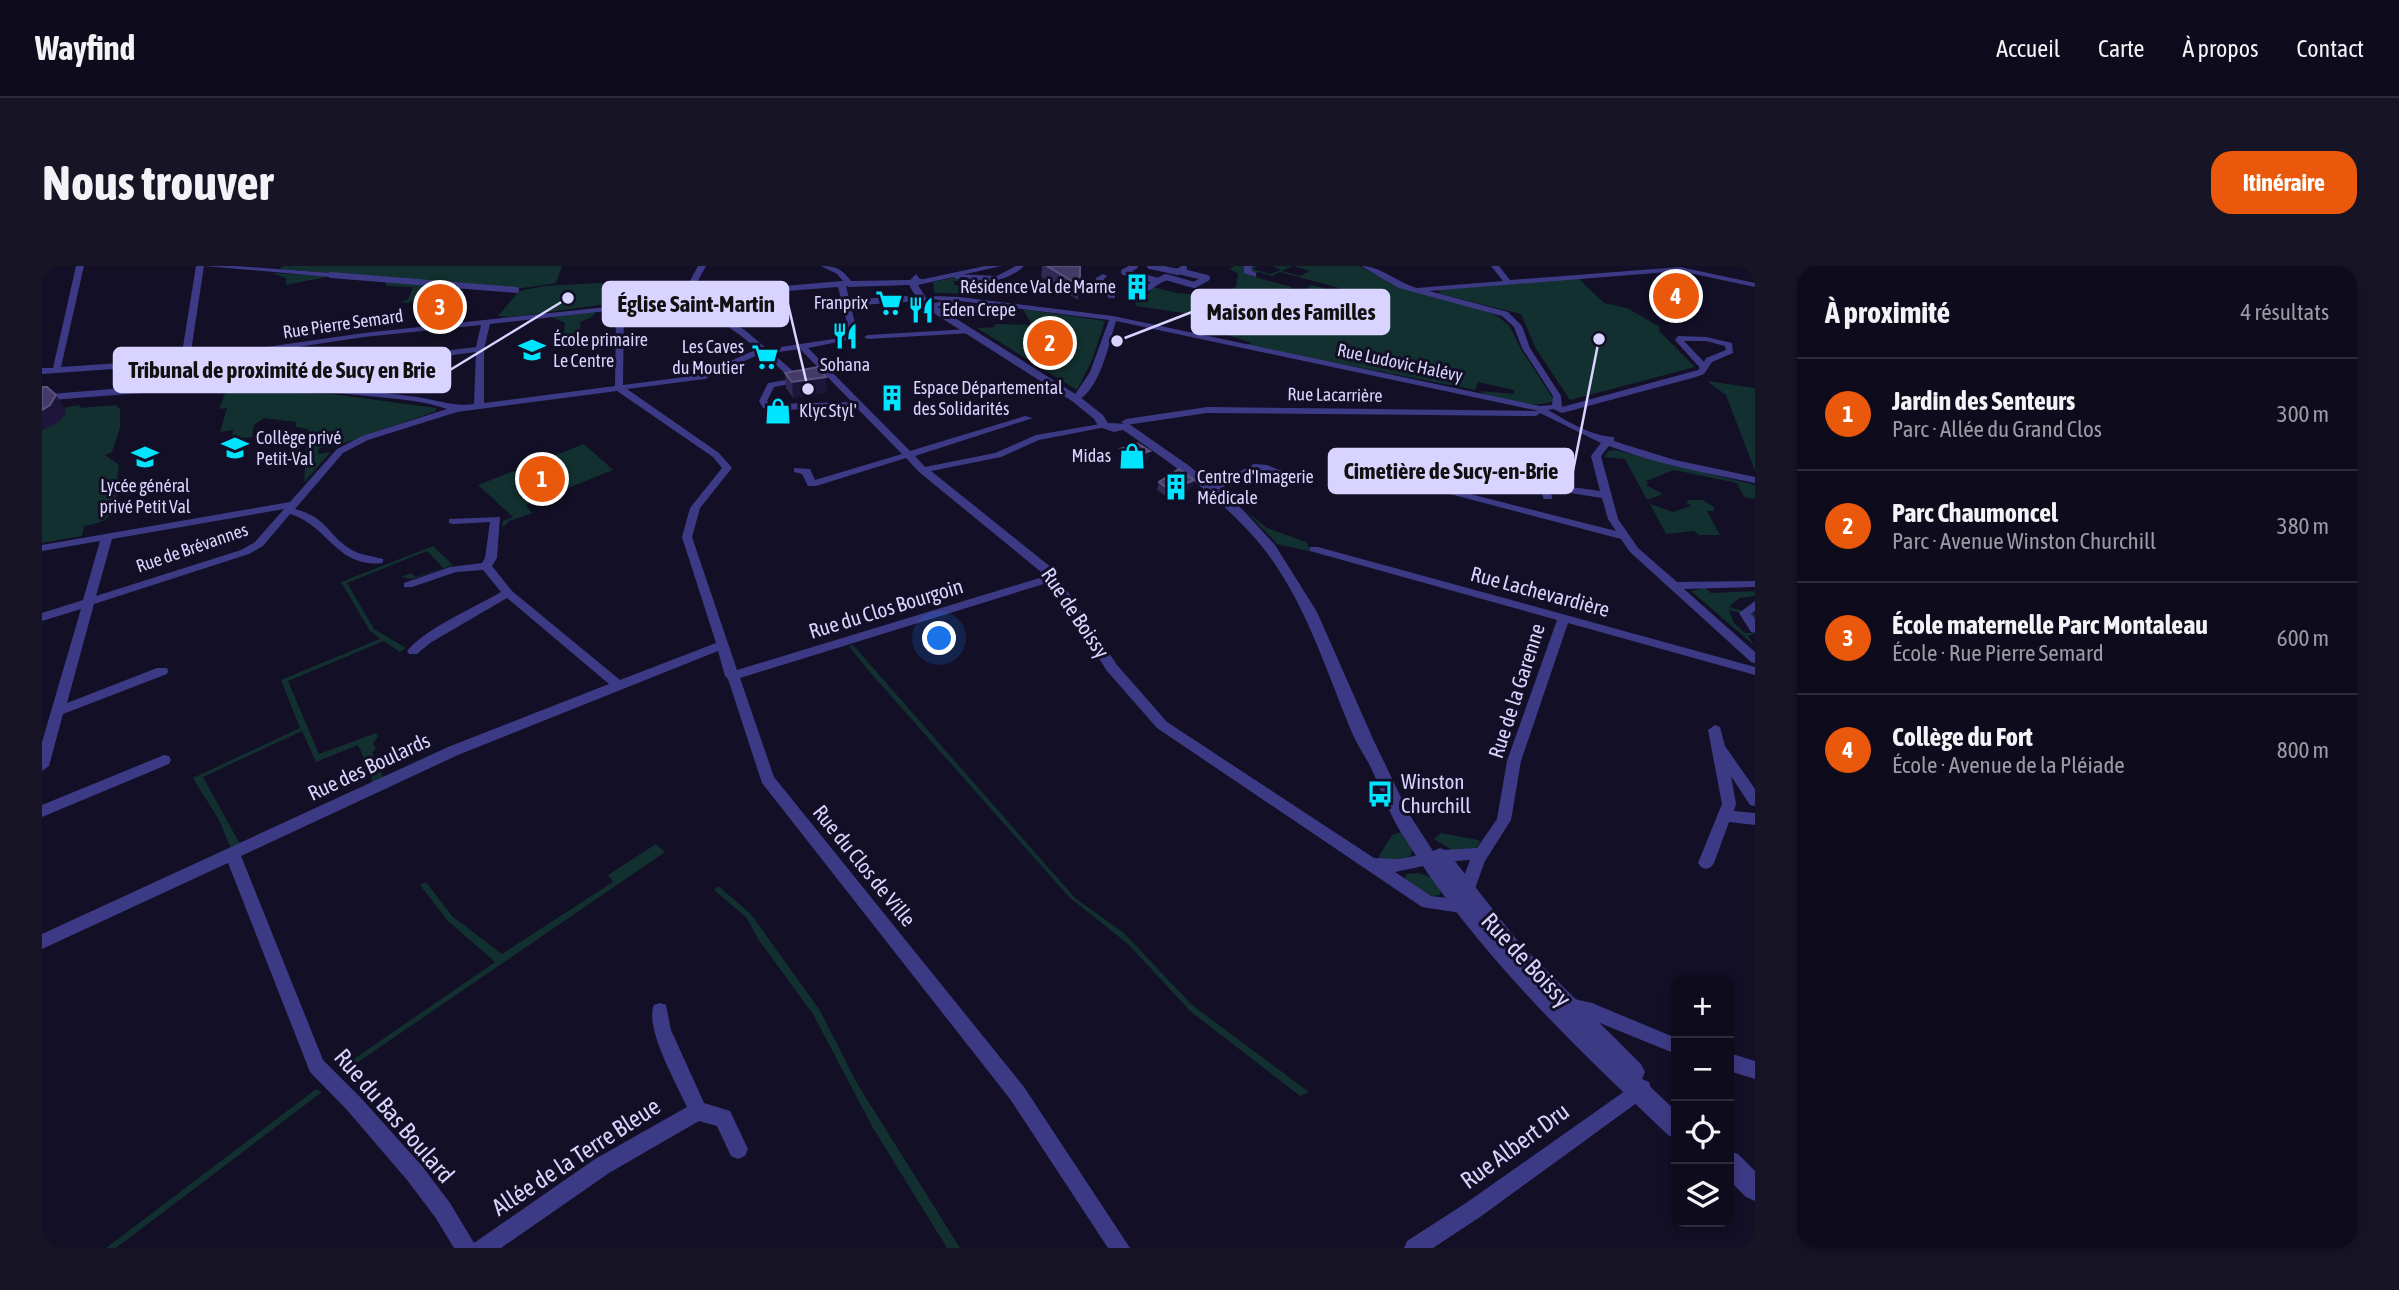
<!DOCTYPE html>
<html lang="fr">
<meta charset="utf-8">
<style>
:root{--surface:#0e0b1c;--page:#171425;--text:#f1f3f6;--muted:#9b9ba3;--line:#2e2b3b;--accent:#ea580c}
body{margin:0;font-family:"Asap Condensed",sans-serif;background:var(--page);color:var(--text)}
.controls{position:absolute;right:21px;bottom:21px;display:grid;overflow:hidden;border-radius:14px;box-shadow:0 4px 10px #0003}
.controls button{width:63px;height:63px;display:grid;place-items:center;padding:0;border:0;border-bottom:2px solid var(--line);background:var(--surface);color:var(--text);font:35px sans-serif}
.you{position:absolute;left:898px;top:373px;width:24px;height:24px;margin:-18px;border:5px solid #fff;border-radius:50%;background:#1a73e8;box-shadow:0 0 0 10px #1a73e833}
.badge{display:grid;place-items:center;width:46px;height:46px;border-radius:50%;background:var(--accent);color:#fff;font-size:23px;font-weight:700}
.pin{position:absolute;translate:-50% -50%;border:4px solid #fff;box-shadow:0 2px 7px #0006}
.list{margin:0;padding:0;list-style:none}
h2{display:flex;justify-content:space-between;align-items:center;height:91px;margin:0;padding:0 28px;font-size:30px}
h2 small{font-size:23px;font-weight:400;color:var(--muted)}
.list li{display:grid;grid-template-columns:46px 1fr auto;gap:21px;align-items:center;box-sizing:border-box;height:112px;padding:0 28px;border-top:2px solid var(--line)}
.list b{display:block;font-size:26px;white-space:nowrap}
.list p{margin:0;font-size:23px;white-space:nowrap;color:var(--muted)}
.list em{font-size:23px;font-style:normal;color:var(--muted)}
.icon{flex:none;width:38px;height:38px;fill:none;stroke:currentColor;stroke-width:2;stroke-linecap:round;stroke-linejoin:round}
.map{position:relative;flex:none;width:1713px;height:982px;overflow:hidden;border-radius:21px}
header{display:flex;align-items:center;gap:42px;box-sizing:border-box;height:98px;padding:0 35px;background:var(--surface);border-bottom:2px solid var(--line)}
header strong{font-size:33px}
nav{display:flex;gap:38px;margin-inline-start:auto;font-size:24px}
.intro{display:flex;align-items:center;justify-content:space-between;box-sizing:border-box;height:168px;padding:0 42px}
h1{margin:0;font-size:49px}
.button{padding:18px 32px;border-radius:21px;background:var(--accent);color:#fff;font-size:24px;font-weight:700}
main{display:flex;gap:42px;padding:0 42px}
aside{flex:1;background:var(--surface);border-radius:21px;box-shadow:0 4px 10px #0003}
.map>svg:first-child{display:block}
.green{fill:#12302f;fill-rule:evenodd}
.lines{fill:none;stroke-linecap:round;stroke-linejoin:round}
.pedestrian{stroke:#3d3a85;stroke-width:6}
.minor{fill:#3d3a85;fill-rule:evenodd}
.tertiary{fill:#3d3a85;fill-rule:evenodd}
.wall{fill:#312854}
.shaded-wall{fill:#1d163a}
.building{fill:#433a66;stroke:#5a527e;stroke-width:2}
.labels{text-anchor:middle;stroke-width:6;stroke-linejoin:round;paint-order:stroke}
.far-poi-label{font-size:18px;fill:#d9d4ff;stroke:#130f26;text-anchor:start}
.far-street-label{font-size:18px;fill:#d9d4ff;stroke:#130f26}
.street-label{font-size:21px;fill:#d9d4ff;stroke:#130f26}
.poi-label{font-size:21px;fill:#d9d4ff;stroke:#130f26;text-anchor:start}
.near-street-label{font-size:24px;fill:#d9d4ff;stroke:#130f26}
.leader{fill:none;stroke:#d9d4ff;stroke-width:2.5}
.callout-dot{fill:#d9d4ff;stroke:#130f26;stroke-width:2.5}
.callout{fill:#d9d4ff;stroke:#d9d4ff;stroke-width:2.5}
.callout-label{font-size:23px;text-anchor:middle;font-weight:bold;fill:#111}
</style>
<header>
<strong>Wayfind</strong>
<nav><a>Accueil</a><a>Carte</a><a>À propos</a><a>Contact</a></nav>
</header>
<div class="intro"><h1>Nous trouver</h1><a class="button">Itinéraire</a></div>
<main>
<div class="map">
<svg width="1713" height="982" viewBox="0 0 1713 982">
<rect width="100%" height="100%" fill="#130f26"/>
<g class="green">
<polygon points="241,0 520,0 514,17 467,24 416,21 409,26 400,25 402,23 366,37 359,36 366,33 371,21 344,20 343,16 284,11 244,19 244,12 230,7 286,10 291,7 237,3"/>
<path d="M1192,0h23l-4,3 17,5 11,-4 -9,-4h20l-10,5 18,5 10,-5 -16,-5h64l51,24 73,19 15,7 12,9 12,24 33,51c-12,10 -62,0 -74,-9l34,3v-4l-36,-8 -3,8 -230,-45 7,-2 -25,-8 3,-15 -94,-14 -1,-6 11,-2 7,-11 24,6 44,4 15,-11 2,-12 -8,-5zM1216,6l14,4 8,-4 59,16 -3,3 -25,-6 -14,10 -12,-3 7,-5 -41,-11z"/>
<polygon points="914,11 941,16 911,15 913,19 940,21 938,28 892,27 891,16"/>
<polygon points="1536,12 1562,37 1585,42 1618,61 1617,65 1653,101 1528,134 1493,81 1479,48 1398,28 1397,24"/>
<polygon points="557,17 569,19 573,37 469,51 456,50 477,25 502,20"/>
<polygon points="981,43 1063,55 1051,92 1035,124 935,62 953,61 953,58 990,59"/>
<polygon points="554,46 550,51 538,56 538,72 521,74 523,57 510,51"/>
<polygon points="1665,115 1713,122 1713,205 1684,129"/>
<polygon points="184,125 290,128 394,142 394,145 294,180 277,182 276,188 289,186 262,216 266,163 254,161 254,156 222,152 212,159 210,171 190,173 191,164 178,166 185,142 177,143"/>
<path d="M39,139l-2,3 37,-3 4,4v19l-8,24 -7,3 14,10 -2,15 3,3c-8,29 -4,38 -36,43l-2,10 -40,7v-113l23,-15 -2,-7z"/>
<polygon points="542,178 571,204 484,239 490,247 467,255 460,262 461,255 471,251 436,219"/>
<polygon points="1573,184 1713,219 1713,233 1702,231 1695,217 1632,204 1604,215 1607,218 1604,219 1621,228 1605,234 1583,193 1562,191 1566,185"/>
<polygon points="1647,234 1661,234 1672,241 1672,245 1665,245 1678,269 1657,269 1652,265 1624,268 1608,238 1631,246 1649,240 1644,236"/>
<polygon points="1204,245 1225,262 1264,276 1270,286 1235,278"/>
<polygon points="391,280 411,299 370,313 359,311 369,307 373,311 401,302 385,285 305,317 332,363 364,382 358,386 342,375 246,415 277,488 334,467 336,471 331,477 334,483 330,486 341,511 329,517 330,510 316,479 274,496 260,465 161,511 198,578 189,583 177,554 151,512 258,462 239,414 338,373 328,365 299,316"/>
<polygon points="1663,322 1669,327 1713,325 1713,330 1697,332 1687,341 1713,348 1713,363 1703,348 1687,344 1692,357 1703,367 1713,367 1706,370 1713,380 1649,325"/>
<polygon points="811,379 1033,632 1082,667 1150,739 1267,826 1258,830 1148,745 1086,678 1027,631 825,403 807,380"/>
<polygon points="1359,566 1370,583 1369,589 1362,593 1337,594 1337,590 1350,569"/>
<polygon points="1399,567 1436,574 1438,576 1433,583 1410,584 1392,573"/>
<polygon points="614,578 623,586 303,805 299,802 453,696 405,654 378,619 384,616 410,650 460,688 571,616 566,609"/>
<polygon points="1377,607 1391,612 1399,624 1398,629 1390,630 1362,614 1364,608"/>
<polygon points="676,620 708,647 777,743 816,819 918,982 905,982 831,862 771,748 716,673 705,652 672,624"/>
<polygon points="274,823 280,826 74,982 64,982"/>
</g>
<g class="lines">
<g class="pedestrian">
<polyline points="1093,0 1082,6 1116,15 1124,11 1152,19 1165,12 1137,5"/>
<polyline points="1108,0 1136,6 1142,2"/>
<polyline points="289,9 474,24"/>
<polyline points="1091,32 1116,15"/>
<polyline points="805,37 878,32"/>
</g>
<g class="minor">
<path d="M34,0h8l-23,101 120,-8 15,-93h40l95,7 4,2 -4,2 -127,-11 -14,92 174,-25 308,-33 13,-4 1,-8 12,-22h8l-12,22 -1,6 148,-13 10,1v4h-5l11,45 -2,5 3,2 -50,10 102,103 115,-35 8,2 -118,38 10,11 70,-14 41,-18 70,-12v4l-67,13 -38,17 -70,14 121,97 65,97 50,57 207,136 26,1 42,-9 35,-2 20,-29 10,-58 50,-141 -247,-69v-4h8l437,120v8l-187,-52 -47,138 -10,59 -26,41 -18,50 -6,2 -39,-6 -265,-179 -50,-57 -57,-89 -310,96 34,99 250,310 106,161h-22l-98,-149 -248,-316 -34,-104 -3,-3 -7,-25 -260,104 -217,101 82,204 38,38 61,68 28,37 24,40 121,-84 92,-52c-10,-22 -43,-80 -33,-102l6,-2 6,2 5,25 33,73 26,8 18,38 -3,7 -7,3 -7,-3 -14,-30 -18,-5 -90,52 -108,75h-47l-19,-31 -28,-37 -60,-70 -37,-38 -82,-209 -186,86v-15l406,-187 161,-63 -102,-86 -77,45 -13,11h-8l-2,-3c18,-22 68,-44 94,-59l-18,-22 -27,2 -44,15h-8v-4l46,-16 32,-4 3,-5 5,-36 -37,2 -4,-1v-4l51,-2 -3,41 -5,8 20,25 108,89 96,-37 -34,-106 8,-29 32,-40 -9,-11 -96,-66 -160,21 -89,28 -25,13 -48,56c33,9 31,24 55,40 10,6 22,7 33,10v4c-46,6 -55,-38 -93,-49l-27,32 -14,8 -155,50 -27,99 90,-35h10l1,3 -1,3 -104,40 -14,52 -7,5v-29l39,-133 -39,12v-8l41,-13 17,-59 -58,10v-6l248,-43 47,-53 25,-13 85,-27c-25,-9 -53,-10 -79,-13 -109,-12 -218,-5 -326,5v-6c87,-8 175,-15 263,-9 37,2 75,6 112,11 20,3 37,10 57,7l2,-52 -178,23 -4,-3 4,-3 178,-22 5,-22 -117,12 -179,27 -143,10v-6h11zM796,21l11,44 -2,6 -80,12 -21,-18 -50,-33zM647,34l51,35 17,14 -57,26 -77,10 1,-76zM574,44l-1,76 -131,17v-54l6,-25zM758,83l52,53 -83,2 -2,-3 7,-14 34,-7 -7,-2 -29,-25zM720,87l30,26 -24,4 -9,18 4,7 14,2 80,-2 45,46 -87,26 -5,-11 -16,-1v4l8,2 6,12h8l90,-28 13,14 127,104 -309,94 -45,-133 8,-29 32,-40 -13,-15 -92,-64 78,-10zM242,243l-29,33 -14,8 -145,46 16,-57zM1428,594l-14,39 -25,-3 -36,-24 47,-10z"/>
<path d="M974,0h8c-18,18 -51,20 -74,10l4,-2 43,2z"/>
<polygon points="1202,0 1210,0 1209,4 1214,7 1214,11 1202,7"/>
<path d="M1319,0c20,0 37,17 56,22l86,-7 -12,-15h8l11,14 170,-13 75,16v4l-75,-16 -251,20 79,21 14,14 8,22 31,48 1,11 136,-37 2,-2 -25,-28 3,-4 28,1 26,6 1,10 -21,9 -8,12 -8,3 -134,36 -9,-4 -5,1c21,12 43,26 66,27v4l9,3 52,16 80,17v6c-49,-10 -99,-19 -146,-37l-8,10 17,63 20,29 39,34 78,-1v6l-71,2 71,63v11l-4,-1 -121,-110 -9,-13 -255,-67 5,-3 245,62 -8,-12 -6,-21 -51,-8 1,9h-8l-1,-2 -6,-23 5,-3 5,3 3,10 50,7 -9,-35 10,-13 -61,-30 -4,3 -329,-3 -81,12 -5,-3 5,-3 81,-12 332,4 -423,-90c-8,25 -15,67 -40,81l-4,-3 18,-27 19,-52 -149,-19 -23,6h-3v-4l11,-2 -18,-3 4,-2 29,1 153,19 427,90 12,-1 1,-9 -31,-48 -8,-21 -12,-11 -103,-28zM1642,75h22l19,5 1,4 -20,8 -2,4z"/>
<polygon points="1061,8 1065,10 1062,13 1063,18 1073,28 1073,32 1067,32 1055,19 1054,12"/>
<polygon points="927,63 931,65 930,67 826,73 822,71 826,69"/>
<polygon points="1212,198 1225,199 1267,216 1262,219 1220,204 1214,204 1174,225 1165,223"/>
<polygon points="1713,335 1713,345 1709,348 1713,353 1713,367 1709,366 1697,347"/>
<polygon points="1673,459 1678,461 1683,480 1713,523 1713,540 1708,539 1689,510 1694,538 1692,545 1713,547 1713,559 1687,556 1672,597 1669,601 1664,603 1659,601 1656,597 1680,538 1666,464"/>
<polygon points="122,489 127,490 129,494 127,498 0,551 0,539"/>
<polygon points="1528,732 1550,737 1634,772 1634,788 1548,753 1522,746 1519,740 1522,734"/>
<polygon points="1687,787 1713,795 1713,813 1687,805"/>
<polygon points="1600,813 1607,816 1609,822 1607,828 1438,951 1391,982 1362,982 1365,975 1424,937"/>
</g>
<g class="tertiary">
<path d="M779,0c15,0 21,3 30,15l59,-1 6,-6 4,5h4l61,-13h16l-83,19 10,16 152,96 23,18 5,8 21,1 59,41 55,45 32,35 42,67 56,127 36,75 24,37 7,-3 7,3 73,93 121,120 4,8 -3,7 34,32v28l-8,-4c-98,-93 -194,-185 -266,-301 -12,-19 -20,-41 -29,-62 -6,-13 -14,-24 -20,-37 -27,-64 -46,-130 -89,-186 -39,-49 -91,-84 -141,-119l-9,2 -15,-5 -5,-8 -22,-18 -151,-96 -12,-20 -61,2 -11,-13z"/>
<polygon points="1687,885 1696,888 1713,905 1713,935 1704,931 1687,914"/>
</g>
</g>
<g class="wall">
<polygon points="1000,0 1038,0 1036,34 999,11"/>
<polygon points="743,107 785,126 751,132 744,122"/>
<polygon points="1078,183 1106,193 1089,199 1076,191"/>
<polygon points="1152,214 1150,222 1126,232 1115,224 1117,216"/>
</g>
<g class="shaded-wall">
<polygon points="784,111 785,126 751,132 750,116"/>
<polygon points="14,129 24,144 19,154 8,161 0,163 0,144"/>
<polygon points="1108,185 1106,193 1089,199 1091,191"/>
<polygon points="1152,214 1150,222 1126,232 1128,224"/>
</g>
<g class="building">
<polygon points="1005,0 1038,0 1038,20"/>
<polygon points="776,101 784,111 750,116 743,107"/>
<polygon points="0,121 5,121 14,129 8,139 0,144"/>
<polygon points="1095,177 1108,185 1091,191 1078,183"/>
<polygon points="1137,203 1152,214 1128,224 1117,216"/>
</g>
<defs>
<g id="building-bare" transform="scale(2.1)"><path d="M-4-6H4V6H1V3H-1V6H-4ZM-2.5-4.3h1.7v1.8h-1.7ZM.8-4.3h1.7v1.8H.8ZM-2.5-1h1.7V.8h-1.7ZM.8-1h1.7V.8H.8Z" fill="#00e5ff" stroke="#130f26" stroke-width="2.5" paint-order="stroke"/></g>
<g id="supermarket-bare" transform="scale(2.1)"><path d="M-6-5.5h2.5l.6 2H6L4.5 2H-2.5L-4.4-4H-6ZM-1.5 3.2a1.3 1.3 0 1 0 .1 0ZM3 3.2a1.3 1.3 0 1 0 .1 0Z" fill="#00e5ff" stroke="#130f26" stroke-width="2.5" paint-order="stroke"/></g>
<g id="restaurant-bare" transform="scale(2.1)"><path d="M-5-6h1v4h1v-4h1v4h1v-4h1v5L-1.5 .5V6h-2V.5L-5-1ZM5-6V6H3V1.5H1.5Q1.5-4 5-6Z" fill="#00e5ff" stroke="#130f26" stroke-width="2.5" paint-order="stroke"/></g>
<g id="school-bare" transform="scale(2.1)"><path d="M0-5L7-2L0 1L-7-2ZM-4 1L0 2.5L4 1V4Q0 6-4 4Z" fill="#00e5ff" stroke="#130f26" stroke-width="2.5" paint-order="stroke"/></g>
<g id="shop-bare" transform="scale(2.1)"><path d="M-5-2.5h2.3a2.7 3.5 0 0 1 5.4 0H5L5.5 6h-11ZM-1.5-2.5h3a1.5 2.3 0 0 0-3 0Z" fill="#00e5ff" stroke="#130f26" stroke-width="2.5" paint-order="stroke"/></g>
<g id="bus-bare" transform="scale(2.1)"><path d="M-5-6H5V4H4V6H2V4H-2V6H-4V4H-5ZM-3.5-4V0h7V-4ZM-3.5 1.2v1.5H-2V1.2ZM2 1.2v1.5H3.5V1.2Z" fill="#00e5ff" stroke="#130f26" stroke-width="2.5" paint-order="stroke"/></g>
</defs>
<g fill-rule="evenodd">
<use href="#building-bare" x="1095" y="21"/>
<use href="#supermarket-bare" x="847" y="37"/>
<use href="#restaurant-bare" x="879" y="44"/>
<use href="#restaurant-bare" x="803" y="70"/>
<use href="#school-bare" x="490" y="84"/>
<use href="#supermarket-bare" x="723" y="91"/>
<use href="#building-bare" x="850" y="132"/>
<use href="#shop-bare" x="736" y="145"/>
<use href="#school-bare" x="193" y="182"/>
<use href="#shop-bare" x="1090" y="190"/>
<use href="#school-bare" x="103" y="191"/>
<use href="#building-bare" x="1134" y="221"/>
<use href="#bus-bare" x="1338" y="528"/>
</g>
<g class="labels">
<g class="far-poi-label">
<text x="1074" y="27" text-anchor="end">Résidence Val de Marne</text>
<text x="826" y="43" text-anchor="end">Franprix</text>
<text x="900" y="50">Eden Crepe</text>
<text x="511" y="80">École primaire<tspan x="511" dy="21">Le Centre</tspan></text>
<text x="702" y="87" text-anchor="end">Les Caves<tspan x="702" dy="21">du Moutier</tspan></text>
<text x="803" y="105" text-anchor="middle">Sohana</text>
<text x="871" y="128">Espace Départemental<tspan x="871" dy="21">des Solidarités</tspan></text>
<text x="757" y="151">Klyc Styl'</text>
<text x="214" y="178">Collège privé<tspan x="214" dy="21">Petit-Val</tspan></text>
<text x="1069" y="196" text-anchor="end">Midas</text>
<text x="1155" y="217">Centre d'Imagerie<tspan x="1155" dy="21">Médicale</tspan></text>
<text x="103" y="226" text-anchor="middle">Lycée général<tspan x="103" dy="21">privé Petit Val</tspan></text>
</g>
<g class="far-street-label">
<text transform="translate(301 58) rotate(-8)" y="6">Rue Pierre Semard</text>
<text transform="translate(1358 97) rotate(12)" y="6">Rue Ludovic Halévy</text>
<text transform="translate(1293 129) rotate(1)" y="6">Rue Lacarrière</text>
<text transform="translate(150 282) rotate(-19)" y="6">Rue de Brévannes</text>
</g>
<g class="street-label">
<text transform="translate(1498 326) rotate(15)" y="7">Rue Lachevardière</text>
<text transform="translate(844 343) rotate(-17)" y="7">Rue du Clos Bourgoin</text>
<text transform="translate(1033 347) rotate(56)" y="7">Rue de Boissy</text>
<text transform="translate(1475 425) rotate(-72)" y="7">Rue de la Garenne</text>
<text transform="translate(327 501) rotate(-25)" y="7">Rue des Boulards</text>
<text transform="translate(822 600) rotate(51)" y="7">Rue du Clos de Ville</text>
</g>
<g class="poi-label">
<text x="1359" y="523">Winston<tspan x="1359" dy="24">Churchill</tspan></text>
</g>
<g class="near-street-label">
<text transform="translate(1484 694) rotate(47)" y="8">Rue de Boissy</text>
<text transform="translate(352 850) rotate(49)" y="8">Rue du Bas Boulard</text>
<text transform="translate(1473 880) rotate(-36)" y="8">Rue Albert Dru</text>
<text transform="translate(534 891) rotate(-33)" y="8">Allée de la Terre Bleue</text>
</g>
</g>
<path class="leader" d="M766 123L746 38M1075 75L1150 46M526 32L408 104M1557 73L1531 205"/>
<g class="callout-dot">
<circle cx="766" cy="123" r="7"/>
<circle cx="1075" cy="75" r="7"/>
<circle cx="526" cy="32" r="7"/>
<circle cx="1557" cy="73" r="7"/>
</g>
<g class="callout">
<rect x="561" y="16" width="185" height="44" rx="7"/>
<rect x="1150" y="24" width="197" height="44" rx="7"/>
<rect x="72" y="82" width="336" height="44" rx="7"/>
<rect x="1287" y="183" width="244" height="44" rx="7"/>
</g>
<g class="callout-label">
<text x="654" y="46">Église Saint-Martin</text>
<text x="1249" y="54">Maison des Familles</text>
<text x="240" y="112">Tribunal de proximité de Sucy en Brie</text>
<text x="1409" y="213">Cimetière de Sucy-en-Brie</text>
</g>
</svg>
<div class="controls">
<button>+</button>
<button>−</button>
<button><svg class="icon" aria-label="locate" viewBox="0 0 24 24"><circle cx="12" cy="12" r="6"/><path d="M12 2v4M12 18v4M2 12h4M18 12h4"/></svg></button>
<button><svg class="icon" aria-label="layers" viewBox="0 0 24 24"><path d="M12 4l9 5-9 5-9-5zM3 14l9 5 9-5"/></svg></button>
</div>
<div class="you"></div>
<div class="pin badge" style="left:500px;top:213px">1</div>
<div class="pin badge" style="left:1008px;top:77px">2</div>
<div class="pin badge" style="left:398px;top:41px">3</div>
<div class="pin badge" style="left:1634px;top:30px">4</div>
</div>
<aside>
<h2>À proximité<small>4 résultats</small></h2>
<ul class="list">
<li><span class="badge">1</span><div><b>Jardin des Senteurs</b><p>Parc · Allée du Grand Clos</p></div><em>300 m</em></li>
<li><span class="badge">2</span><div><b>Parc Chaumoncel</b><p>Parc · Avenue Winston Churchill</p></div><em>380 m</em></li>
<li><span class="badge">3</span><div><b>École maternelle Parc Montaleau</b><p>École · Rue Pierre Semard</p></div><em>600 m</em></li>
<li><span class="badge">4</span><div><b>Collège du Fort</b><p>École · Avenue de la Pléiade</p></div><em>800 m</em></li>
</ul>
</aside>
</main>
